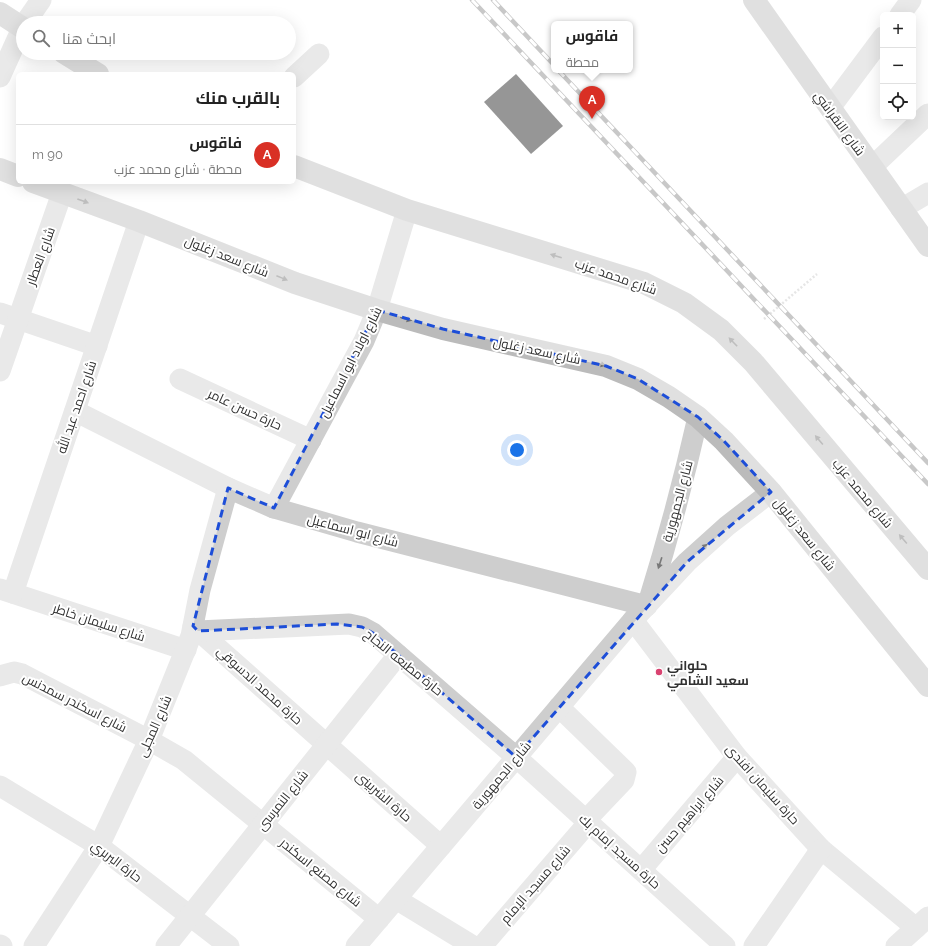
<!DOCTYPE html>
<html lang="ar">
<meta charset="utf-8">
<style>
:root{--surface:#fff;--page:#f6f6f6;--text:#222;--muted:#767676;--line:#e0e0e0;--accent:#d93025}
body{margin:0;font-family:Raleway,Cairo,sans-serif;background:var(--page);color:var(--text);direction:rtl}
.controls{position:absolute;right:12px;top:12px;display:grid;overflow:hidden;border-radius:6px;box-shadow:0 4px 16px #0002}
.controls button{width:36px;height:36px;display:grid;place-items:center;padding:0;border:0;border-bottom:1px solid var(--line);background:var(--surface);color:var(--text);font:20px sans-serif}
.you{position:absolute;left:517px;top:450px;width:14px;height:14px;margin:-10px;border:3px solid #fff;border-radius:50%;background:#1a73e8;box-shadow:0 0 0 6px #1a73e833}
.badge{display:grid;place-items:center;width:26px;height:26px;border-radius:50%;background:var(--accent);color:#fff;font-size:13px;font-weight:700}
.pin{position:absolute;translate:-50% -33px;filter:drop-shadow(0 1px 2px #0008)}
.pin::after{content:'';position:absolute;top:21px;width:14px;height:12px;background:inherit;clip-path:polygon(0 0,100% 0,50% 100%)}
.popup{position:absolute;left:551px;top:21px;width:82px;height:52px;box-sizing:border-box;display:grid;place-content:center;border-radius:6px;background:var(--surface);filter:drop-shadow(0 1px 3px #0005);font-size:13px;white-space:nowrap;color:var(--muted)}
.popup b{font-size:15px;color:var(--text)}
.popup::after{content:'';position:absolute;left:50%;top:100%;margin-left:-8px;border:8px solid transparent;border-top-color:var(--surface)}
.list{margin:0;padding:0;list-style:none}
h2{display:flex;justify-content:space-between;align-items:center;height:52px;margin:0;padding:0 16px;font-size:17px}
h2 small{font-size:13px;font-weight:400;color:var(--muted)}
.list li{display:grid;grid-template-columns:26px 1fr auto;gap:12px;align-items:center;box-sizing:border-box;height:60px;padding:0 16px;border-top:1px solid var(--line)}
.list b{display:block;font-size:15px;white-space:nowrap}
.list p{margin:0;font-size:13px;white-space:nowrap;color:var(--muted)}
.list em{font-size:13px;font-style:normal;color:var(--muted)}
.icon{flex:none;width:22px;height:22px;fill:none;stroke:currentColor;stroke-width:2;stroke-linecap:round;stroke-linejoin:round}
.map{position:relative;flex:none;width:928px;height:946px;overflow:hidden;direction:ltr}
.search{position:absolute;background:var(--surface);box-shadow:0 4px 16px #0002;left:16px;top:16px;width:280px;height:44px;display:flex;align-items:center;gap:10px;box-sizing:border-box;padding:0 14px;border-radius:22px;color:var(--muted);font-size:15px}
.panel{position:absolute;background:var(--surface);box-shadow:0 4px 16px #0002;left:16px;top:72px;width:280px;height:112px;border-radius:6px;direction:rtl}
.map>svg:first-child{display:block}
.building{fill:#181818}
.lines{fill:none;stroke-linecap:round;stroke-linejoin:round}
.path{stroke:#c8c8c8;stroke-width:2.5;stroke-dasharray:2 2;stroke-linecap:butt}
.street{stroke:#cecece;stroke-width:21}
.secondary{stroke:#bbb;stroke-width:22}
.rail-casing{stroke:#868686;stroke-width:4.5}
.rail{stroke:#fff;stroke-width:3;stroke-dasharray:9;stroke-linecap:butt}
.oneway{fill:#6f6f6f}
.oneway2{fill:#787878}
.marked{fill:none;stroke:#1d4ed8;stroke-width:3;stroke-dasharray:8 5;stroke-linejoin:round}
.poi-dot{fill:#d94270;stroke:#fff;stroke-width:1.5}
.labels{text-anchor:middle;stroke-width:4;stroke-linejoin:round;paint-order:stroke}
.street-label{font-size:13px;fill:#313131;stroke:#fff}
.poi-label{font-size:13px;font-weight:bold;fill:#313131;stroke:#fff;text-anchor:start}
</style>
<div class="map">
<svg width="928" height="946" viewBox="0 0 928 946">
<rect width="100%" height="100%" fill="#fff"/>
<polygon class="building" points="516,74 563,126 531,154 484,102"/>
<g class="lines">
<polyline class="path" points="764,319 817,274"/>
<g class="street">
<polyline points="900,15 911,0"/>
<polyline points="25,23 41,0"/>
<polyline points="0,77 23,26"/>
<polyline points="294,77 319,54"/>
<polyline points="830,108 883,37"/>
<polyline points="872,167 928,114"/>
<polyline points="901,209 928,193"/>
<polyline points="0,313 97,346"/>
<polyline points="0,371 62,193"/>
<polyline points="180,379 311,440"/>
<polyline points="75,411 228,488 274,508 357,532 647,606"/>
<polyline points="274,508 364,341 377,310 407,210"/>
<polyline points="0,589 186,650"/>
<polyline points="13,593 139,221"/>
<path d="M649,600c19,-61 35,-121 49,-183"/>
<polyline points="633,620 737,757 821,849 916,928"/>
<polyline points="193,626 441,846"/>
<polyline points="198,631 349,624 362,627 373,633 516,757 725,946"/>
<polyline points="0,676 14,672 22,674 149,740 184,760 379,919"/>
<polyline points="559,707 626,772 624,780 586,820"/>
<polyline points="0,786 99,846 229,946"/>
<polyline points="641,870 737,757"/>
<polyline points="396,899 473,946"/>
<polyline points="0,945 2,946"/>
<polyline points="34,946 99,846 149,740 191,636 200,590 228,488"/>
<polyline points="166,946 398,655"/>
<polyline points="356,946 633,620 687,562 727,526 771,492"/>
<polyline points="482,946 588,823"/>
<polyline points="754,946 821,849"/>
<polyline points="896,946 928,917"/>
</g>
<g class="secondary">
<polyline points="754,0 928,246"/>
<polyline points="0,13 23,28"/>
<polyline points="64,53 98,74"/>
<polyline points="294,166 407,210 644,283 684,303 721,330 753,362 928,569"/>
<polyline points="0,169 18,176"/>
<polyline points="33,182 139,221 295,283 377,310 443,329 606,366 638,379 669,397 698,417 724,441 771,492 928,686"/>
</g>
<g class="rail-casing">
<g id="rail">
<polyline points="472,0 928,484"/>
<polyline points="493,0 554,65"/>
<polyline points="558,70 928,463"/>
</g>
</g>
<use href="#rail" class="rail"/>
</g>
<defs><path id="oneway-solid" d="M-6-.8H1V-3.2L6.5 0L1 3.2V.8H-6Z"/></defs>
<g class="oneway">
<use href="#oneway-solid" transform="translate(83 201) rotate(20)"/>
<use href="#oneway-solid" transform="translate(556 256) rotate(-163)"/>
<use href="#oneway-solid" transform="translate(282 278) rotate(22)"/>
<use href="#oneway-solid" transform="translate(406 319) rotate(16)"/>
<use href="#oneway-solid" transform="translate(733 342) rotate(-134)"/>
<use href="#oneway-solid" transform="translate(600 364) rotate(15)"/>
<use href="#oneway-solid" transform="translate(819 440) rotate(-130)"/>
<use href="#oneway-solid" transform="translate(903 539) rotate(-130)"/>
</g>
<g class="oneway2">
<use href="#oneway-solid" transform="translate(703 548) rotate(-42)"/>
<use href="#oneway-solid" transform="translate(660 563) rotate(108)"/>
</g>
<path d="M0 0H928V946H0ZM377,310l66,19 163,37 32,13 60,38 26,24 47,51 -84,70 -171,195 -143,-124 -11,-6 -25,-3 -139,7 -5,-5 35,-138 46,20z" fill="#fff" fill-opacity=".55" fill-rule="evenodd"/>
<path class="marked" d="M377,310l66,19 163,37 32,13 60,38 26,24 47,51 -84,70 -171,195 -143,-124 -11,-6 -25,-3 -139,7 -5,-5 35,-138 46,20z"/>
<circle class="poi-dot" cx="659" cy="672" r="4"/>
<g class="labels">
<g class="street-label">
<text transform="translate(840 123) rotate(54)" y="5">شارع النقراشي</text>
<text transform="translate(40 256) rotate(-70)" y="5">شارع العطار</text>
<text transform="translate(227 256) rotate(22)" y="5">شارع سعد زغلول</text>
<text transform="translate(616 276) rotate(19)" y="5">شارع محمد عزب</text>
<text transform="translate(537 350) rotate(12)" y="5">شارع سعد زغلول</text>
<text transform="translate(350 362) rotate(-63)" y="5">شارع اولاد ابو اسماعيل</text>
<text transform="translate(76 407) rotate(-71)" y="5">شارع احمد عبد الله</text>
<text transform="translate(245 409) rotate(25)" y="5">حارة حسن عامر</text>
<text transform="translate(863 493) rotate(50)" y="5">شارع محمد عزب</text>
<text transform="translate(677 501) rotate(-75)" y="5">شارع الجمهورية</text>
<text transform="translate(353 530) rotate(15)" y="5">شارع ابو اسماعيل</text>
<text transform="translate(805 534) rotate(51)" y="5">شارع سعد زغلول</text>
<text transform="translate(99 622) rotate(18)" y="5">شارع سليمان خاطر</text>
<text transform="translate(404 662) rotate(39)" y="5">حارة مطبعه النجاح</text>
<text transform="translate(260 685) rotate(42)" y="5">حارة محمد الدسوقي</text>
<text transform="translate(75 702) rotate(27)" y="5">شارع اسكندر سمدنس</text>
<text transform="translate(154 726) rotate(-66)" y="5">شارع المجلى</text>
<text transform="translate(501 775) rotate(-50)" y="5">شارع الجمهورية</text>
<text transform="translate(763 784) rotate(48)" y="5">حارة سليمان افندى</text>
<text transform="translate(384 796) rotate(41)" y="5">حارة الشربينى</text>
<text transform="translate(282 800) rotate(-51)" y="5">شارع النمرسى</text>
<text transform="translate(689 814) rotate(-49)" y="5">شارع ابراهيم حسن</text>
<text transform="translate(620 851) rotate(42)" y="5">حارة مسجد إمام بك</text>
<text transform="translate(117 861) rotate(37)" y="5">حارة البربري</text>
<text transform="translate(321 872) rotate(39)" y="5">شارع مصنع اسكندر</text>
<text transform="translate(535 884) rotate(-49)" y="5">شارع مسجد الإمام</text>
</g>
<g class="poi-label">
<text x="667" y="670">حلواني<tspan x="667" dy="15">سعيد الشامي</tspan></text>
</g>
</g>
</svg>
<div class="controls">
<button>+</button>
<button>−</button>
<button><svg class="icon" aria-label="locate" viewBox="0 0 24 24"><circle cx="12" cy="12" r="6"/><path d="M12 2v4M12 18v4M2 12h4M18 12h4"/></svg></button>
</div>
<div class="you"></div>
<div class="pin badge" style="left:592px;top:119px">A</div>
<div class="popup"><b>فاقوس</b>محطة</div>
<div class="search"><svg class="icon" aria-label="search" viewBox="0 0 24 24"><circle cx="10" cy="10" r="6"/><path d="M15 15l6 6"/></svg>ابحث هنا</div>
<section class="panel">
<h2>بالقرب منك<small></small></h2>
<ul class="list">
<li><span class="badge">A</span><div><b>فاقوس</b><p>محطة · شارع محمد عزب</p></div><em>90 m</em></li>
</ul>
</section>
</div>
